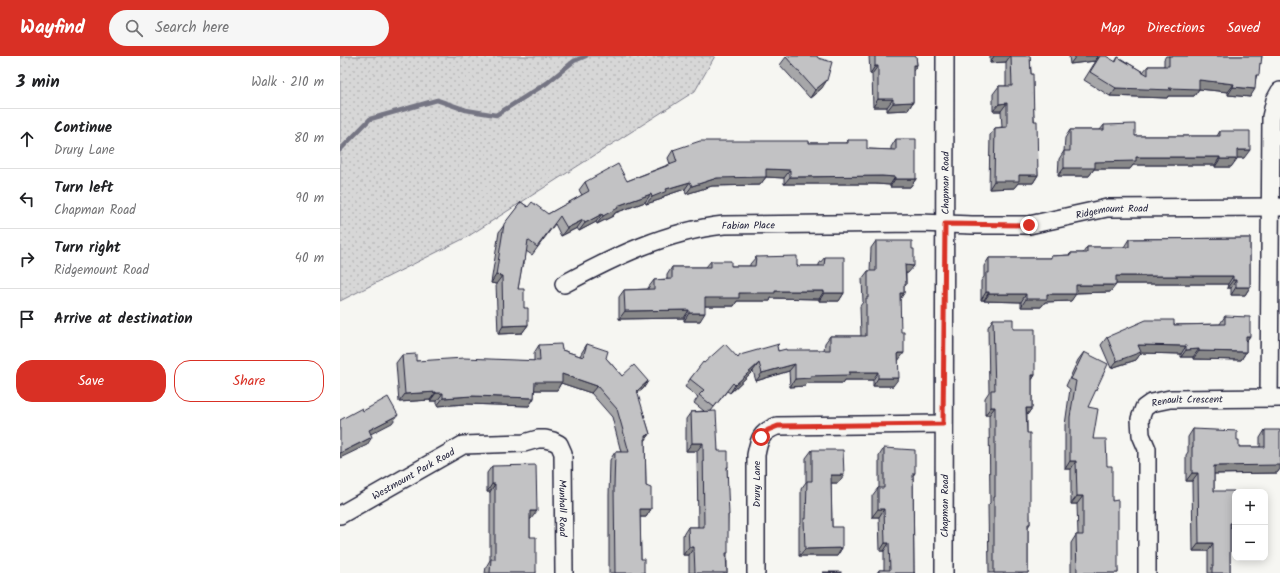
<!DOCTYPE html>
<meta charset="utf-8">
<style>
:root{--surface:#fff;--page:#f6f6f6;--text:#202124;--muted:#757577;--line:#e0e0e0;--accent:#d93025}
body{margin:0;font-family:Kalam,sans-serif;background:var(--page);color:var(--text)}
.controls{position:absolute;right:12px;bottom:12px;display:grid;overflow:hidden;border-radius:8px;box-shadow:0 2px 10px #0003}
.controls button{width:36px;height:36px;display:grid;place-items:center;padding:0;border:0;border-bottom:1px solid var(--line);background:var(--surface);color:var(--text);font:20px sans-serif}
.stop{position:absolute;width:12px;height:12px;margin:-9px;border:3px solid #d93025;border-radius:50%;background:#fff}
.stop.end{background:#d93025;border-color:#fff;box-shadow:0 1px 4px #0008}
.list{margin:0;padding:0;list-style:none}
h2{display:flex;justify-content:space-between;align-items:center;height:52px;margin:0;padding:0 16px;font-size:17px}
h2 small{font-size:13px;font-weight:400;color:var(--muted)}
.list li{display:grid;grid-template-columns:26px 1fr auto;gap:12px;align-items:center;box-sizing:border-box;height:60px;padding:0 16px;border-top:1px solid var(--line)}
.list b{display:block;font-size:15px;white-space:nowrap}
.list p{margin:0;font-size:13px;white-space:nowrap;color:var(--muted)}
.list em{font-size:13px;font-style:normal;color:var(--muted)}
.actions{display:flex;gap:8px;padding:12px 16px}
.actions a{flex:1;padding:9px 0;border:1px solid var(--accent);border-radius:16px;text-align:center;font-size:14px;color:var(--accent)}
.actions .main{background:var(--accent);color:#fff}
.icon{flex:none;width:22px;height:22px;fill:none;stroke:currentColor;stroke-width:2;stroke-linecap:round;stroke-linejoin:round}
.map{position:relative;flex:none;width:940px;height:517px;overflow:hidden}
header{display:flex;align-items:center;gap:24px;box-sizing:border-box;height:56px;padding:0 20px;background:var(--accent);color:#fff}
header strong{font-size:19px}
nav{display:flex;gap:22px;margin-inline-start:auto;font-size:14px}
.search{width:280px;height:36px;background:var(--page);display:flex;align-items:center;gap:10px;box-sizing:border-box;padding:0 14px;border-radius:22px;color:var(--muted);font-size:15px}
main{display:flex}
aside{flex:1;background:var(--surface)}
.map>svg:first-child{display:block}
.park{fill:url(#park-dots);stroke:#7c7c89}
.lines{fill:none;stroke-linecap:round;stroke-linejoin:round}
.stream{stroke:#757583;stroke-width:4.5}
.minor-casing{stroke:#22223b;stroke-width:20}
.minor{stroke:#f6f6f2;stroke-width:17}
.wall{fill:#a7a7a9;stroke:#22223b}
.shaded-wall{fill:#888889;stroke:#22223b}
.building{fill:#c2c2c4;stroke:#22223b}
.route{stroke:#d93025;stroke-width:5}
.labels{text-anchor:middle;stroke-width:3;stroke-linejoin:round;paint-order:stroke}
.street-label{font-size:10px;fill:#22223b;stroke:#f6f6f2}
</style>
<header>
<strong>Wayfind</strong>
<div class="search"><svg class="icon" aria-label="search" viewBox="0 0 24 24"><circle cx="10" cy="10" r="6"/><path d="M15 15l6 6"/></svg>Search here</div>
<nav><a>Map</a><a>Directions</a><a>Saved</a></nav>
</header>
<main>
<aside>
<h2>3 min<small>Walk · 210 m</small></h2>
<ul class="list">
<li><svg class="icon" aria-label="ahead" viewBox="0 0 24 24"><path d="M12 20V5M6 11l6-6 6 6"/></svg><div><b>Continue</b><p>Drury Lane</p></div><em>80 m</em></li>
<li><svg class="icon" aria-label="left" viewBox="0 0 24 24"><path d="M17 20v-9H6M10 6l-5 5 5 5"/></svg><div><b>Turn left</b><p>Chapman Road</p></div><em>90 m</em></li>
<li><svg class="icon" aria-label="right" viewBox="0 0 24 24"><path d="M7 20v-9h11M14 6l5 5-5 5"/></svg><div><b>Turn right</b><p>Ridgemount Road</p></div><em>40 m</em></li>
<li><svg class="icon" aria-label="arrive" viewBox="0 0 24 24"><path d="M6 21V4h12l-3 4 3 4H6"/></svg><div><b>Arrive at destination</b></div></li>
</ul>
<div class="actions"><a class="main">Save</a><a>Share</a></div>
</aside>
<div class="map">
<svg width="940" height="517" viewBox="0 0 940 517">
<defs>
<pattern id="park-dots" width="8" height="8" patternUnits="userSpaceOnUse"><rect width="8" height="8" fill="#d7d7d7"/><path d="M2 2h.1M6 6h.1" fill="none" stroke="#b8b8b9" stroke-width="1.8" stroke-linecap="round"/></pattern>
</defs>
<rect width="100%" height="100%" fill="#f6f6f2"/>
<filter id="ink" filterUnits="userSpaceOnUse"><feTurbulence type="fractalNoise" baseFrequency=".025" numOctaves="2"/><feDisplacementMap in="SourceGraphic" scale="8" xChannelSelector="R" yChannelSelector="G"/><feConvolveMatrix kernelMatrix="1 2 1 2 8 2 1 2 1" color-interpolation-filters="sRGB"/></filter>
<g filter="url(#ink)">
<polygon class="park" points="0,0 375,0 355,35 127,181 0,245"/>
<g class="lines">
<polyline class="stream" points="0,94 30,63 97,44 126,54 156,59 207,27 234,5 246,0"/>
<g class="minor-casing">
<g id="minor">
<path id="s1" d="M224,228c50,-27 103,-53 160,-59l196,-2 52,2h57l78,-17 173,-1"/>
<polyline points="929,342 931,61 935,44 940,35"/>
<path id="s2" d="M0,459l123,-70 61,-2 14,-4h7l8,2 6,3 4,9 1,120"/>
<path d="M416,517v-118c3,-16 5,-23 21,-29l166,-2"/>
<path id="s3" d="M604,517l1,-517"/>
<path id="s4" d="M807,517v-124l-6,-14 -1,-16 4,-11 7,-5 19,-4 110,-1"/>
</g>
</g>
<use href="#minor" class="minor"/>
</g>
<g class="wall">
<polygon points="529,0 576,0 577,9 573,15 573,46 568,54 547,55 547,51 533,51 532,18 530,18"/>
<polygon points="650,0 690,0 691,18 698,119 693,127 678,127 674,132 649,133 650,79 655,72 662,71 661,55 653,55 653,38 659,30 666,30 666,6 650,7"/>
<polygon points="729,0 758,0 755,5 730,8"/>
<polygon points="759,0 775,6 778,1 803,16 808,10 824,10 824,3 826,0 922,0 916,22 910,41 888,39 888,36 859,33 854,40 828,40 827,42 770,40 744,24"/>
<polygon points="446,1 482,32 470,42 440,9"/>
<polygon points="764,69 795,80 877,80 880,75 904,102 897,102 891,111 875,111 875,109 793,109 790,113 754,113 749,120 718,120 719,103 724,95 725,82 730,74 760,74"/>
<polygon points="556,83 576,123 570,131 550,131 550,129 536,128 444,128 444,122 426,121 420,129 372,130 346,138 345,133 324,140 322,143 306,148 305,146 275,157 273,160 257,168 256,166 239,175 237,172 221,180 215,168 192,199 186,195 185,205 182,209 178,233 184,252 188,269 182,277 158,278 156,228 151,227 159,176 181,146 188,151 208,158 242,139 239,134 245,126 287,125 330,108 328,102 333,94 469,87 506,87 508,84 527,93 551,94 551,91"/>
<polygon points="910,182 910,231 905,239 891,239 891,232 887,232 888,228 776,228 770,236 736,237 731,245 705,246 701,251 681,251 681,246 644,245 644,244 641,244 641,225 644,221 644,210 649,202 710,202 711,200 729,199 731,197 743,197 747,191 784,191 789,183"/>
<polygon points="536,185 568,217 566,217 566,229 564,231 564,237 560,243 558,305 553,330 533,330 533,324 505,324 503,327 467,327 465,330 450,331 449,315 416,325 413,315 390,337 387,335 371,355 378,395 388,411 387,413 388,461 387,499 387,517 349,517 349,499 343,499 343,479 348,471 358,471 357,395 346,395 346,363 351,356 364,355 354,347 358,341 345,331 350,323 364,307 398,302 437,291 438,295 484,294 485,287 490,280 521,280 520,250 523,246 522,223 528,215 530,215 531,192"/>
<polygon points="416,201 457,210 479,210 479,208 485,201 504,237 499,245 479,245 479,243 431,242 430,245 397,245 394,250 365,250 360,265 344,265 344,262 279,263 279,241 284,234 308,233 308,232 314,224 327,223 327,219 332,211 366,211 371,205 391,210 410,210 410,208"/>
<polygon points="885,260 910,280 906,285 906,296 901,304 853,303 853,301 841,301 841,298 801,297 796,304 771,312 761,289 767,281 834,269 880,268"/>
<polygon points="653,263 673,273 695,319 692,324 692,352 687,359 687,377 690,468 688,471 688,517 649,517 648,449 650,447 649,359 645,359 645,342 649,336 648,271"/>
<polygon points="247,288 266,302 282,320 308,325 303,333 297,337 310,378 305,385 306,430 311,453 306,461 300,461 301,503 304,517 269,517 269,439 270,404 275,396 281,396 272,361 251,337 221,327 217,334 194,334 194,342 189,350 126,348 97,350 97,345 90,345 90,344 59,346 56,307 62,299 76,305 194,305 194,297 199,289 222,294 240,300 242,296"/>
<polygon points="744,296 748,351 753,383 767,410 772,445 778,517 731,517 731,487 736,479 738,479 737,448 731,448 731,413 725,413 725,369 730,333 726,330 738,304"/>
<polygon points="853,373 897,384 899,391 920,391 920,382 925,374 940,413 937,417 874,418 874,435 894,467 890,473 890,517 868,517 868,495 853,495 852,425 846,425 846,399 848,396 848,381"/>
<polygon points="544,392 575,417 573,420 574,517 575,517 537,517 539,514 544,514 544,495 540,495 539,461 532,461 532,440 538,432 539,432 539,400"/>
<polygon points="472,394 498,427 491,427 492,471 502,492 497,500 459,500 459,471 461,467 461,433 466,426 466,402"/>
<polygon points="152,410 191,463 190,463 190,481 196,517 145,517 146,511 150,504 150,436 147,436 147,417"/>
</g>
<g class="shaded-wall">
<polygon points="654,0 670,0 666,6 650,7"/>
<polygon points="736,0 758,0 755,5 730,8"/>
<polygon points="573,9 577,9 571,17"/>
<polygon points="535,10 538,10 532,18 530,18"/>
<polygon points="487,24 482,32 470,42 475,34"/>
<polygon points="859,24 894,28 888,36 859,33 854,40 828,40 827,42 770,40 776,32 829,32"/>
<polygon points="893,31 915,33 910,41 888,39"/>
<polygon points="538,43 553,43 547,51 533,51"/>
<polygon points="573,46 568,54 547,55 553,47"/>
<polygon points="667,47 661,55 653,55 659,48"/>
<polygon points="897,94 910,94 904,102 891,102"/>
<polygon points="796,101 880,101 875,109 793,109 790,113 754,113 749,120 718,120 724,112 755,106"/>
<polygon points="880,103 897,103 891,111 875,111"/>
<polygon points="426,113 450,114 444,122 426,121 420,129 372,130 346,138 352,130 377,122"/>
<polygon points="679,119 698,119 693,127 678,127 674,132 649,133 654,125"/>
<polygon points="542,120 555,121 550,129 536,128 444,128 450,121"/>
<polygon points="555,123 576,123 570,131 550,131"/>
<polygon points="350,126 345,133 324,140 322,143 306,148 312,141 326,133"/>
<polygon points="311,138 305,146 275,157 273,160 257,168 263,160 277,150"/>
<polygon points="262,158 256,166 239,175 245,167"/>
<polygon points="243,164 237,172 221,180 227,172"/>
<polygon points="565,209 574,210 568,217 560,217"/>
<polygon points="156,219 162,220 156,228 151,227"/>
<polygon points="776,220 893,220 888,228 770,228"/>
<polygon points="893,224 896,224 891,232 887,232"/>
<polygon points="736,229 776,229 770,236 730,237"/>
<polygon points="896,231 910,231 905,239 891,239"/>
<polygon points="435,235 484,235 479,243 431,242 430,245 397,245 394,250 360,250 365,242 399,237"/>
<polygon points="646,236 649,236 644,244 641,244"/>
<polygon points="484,237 504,237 499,245 479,245"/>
<polygon points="560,237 564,237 559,245"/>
<polygon points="649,238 686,238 681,246 644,245"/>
<polygon points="707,238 736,238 731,245 705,246 701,251 681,251 686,243"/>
<polygon points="349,254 344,262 279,263 285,255"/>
<polygon points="349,257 365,257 360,265 344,265"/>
<polygon points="188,269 182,277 158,278 163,270"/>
<polygon points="906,280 910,280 904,288"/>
<polygon points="798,289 846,290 841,298 801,297 796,304 771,312 777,305"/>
<polygon points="859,293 853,301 841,301 846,294"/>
<polygon points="859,295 906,296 901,304 853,303"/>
<polygon points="558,297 564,297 558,305"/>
<polygon points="419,307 413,315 390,337 395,329"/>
<polygon points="455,308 449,315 416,325 422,317"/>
<polygon points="509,316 538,316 533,324 505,324 503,327 467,327 465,330 450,331 455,323 470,320"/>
<polygon points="222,318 257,330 251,337 221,327 217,334 189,334 195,326"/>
<polygon points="692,319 695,319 690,327"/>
<polygon points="538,322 559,322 553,330 533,330"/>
<polygon points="308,325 303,333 291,342 297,335"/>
<polygon points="96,336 90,344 59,346 65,338"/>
<polygon points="96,337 103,337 97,345 90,345"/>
<polygon points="132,340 194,342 189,350 126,348 97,350 103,342"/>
<polygon points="651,351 655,351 649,359 645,359"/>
<polygon points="686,352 692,352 687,359"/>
<polygon points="58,359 52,367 23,382 29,374"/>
<polygon points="310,378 304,386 305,380"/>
<polygon points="32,381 27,389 0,402 0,397"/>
<polygon points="352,387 363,387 357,395 346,395"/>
<polygon points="730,405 736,405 731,413 725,413"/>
<polygon points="940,408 940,413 937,417 869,418 874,410"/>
<polygon points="852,417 858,417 852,425 846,425"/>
<polygon points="491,419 504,419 498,427 486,427"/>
<polygon points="152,428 155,428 150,436 147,436"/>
<polygon points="737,440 743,440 737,448 731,448"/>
<polygon points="300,453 311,453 306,461 294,461"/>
<polygon points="538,453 544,453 539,461 532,461"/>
<polygon points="190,455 197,455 191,463 185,463"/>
<polygon points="890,467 894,467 889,474"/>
<polygon points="545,487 549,487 544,495 540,495"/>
<polygon points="859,487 873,487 868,495 853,495"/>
<polygon points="349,491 354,491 349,499 343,499"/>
<polygon points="502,492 497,500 459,500 465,493"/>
</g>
<g class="building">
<polygon points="447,0 477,0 478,2 492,6 487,24 475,34 446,1"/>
<polygon points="535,0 576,0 577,9 573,9 573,46 553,47 553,43 538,43 538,10 535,10"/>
<polygon points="671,0 690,0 691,18 693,18 694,65 697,65 698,119 679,119 679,125 654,125 655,72 667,71 667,47 659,48 659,30 672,30"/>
<polygon points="760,0 766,0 776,6 778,1 808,19 808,10 829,10 829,0 922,0 921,8 920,7 919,19 916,19 915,33 893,31 894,28 859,24 859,33 829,32 832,34 776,32 750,16"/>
<polygon points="795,68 795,80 880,80 880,75 910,75 910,94 897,94 897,103 880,103 880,101 796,101 796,105 755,106 755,112 724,112 724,95 730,95 730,74 764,74 764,69"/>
<polygon points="556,83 576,83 576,123 555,123 555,121 542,120 450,121 450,114 426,113 426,121 377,122 352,130 350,126 326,133 327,135 312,141 311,138 277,150 278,152 263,160 262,158 245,167 243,164 227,172 220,160 197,191 188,184 185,205 183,205 178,233 184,233 184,252 188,252 188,269 163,270 162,220 156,219 164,168 181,146 188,151 192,146 208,158 249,135 245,126 278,108 287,125 337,106 333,94 360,85 469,85 469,87 508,87 508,84 527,84 527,93 556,94"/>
<polygon points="910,182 910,231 896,231 896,224 893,224 893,220 776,220 776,229 736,229 736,238 707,238 707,243 686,243 686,238 649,238 649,236 646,236 646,217 649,217 649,202 711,202 711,200 731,199 731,197 747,197 747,191 789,191 789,183"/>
<polygon points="536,185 572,185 572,193 574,193 574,210 565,209 566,229 564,229 564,237 560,237 561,276 564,276 564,297 558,297 559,322 538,322 538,316 509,316 509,319 470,320 471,322 455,323 455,308 422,317 419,307 395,329 393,327 374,351 359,339 364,334 350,323 363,306 364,307 385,288 398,302 400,299 439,288 437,290 438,295 446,293 446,294 490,294 490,280 526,280 526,242 528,242 528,215 536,215"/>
<polygon points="457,200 457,210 484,210 485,201 504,201 504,237 484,237 484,235 435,235 435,237 399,237 399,242 365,242 365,257 349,257 349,254 285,255 284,234 314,233 314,224 332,223 332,211 371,211 371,205 391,205 391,210 415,210 416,201"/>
<polygon points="885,260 910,261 910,280 906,280 906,296 859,295 859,293 846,294 846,290 798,289 801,296 777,305 767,281 806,264 834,264 834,269 885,268"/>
<polygon points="653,263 673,263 673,273 695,273 695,319 692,319 692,352 686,352 687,377 690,377 690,468 688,468 688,517 654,517 654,441 655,441 655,351 651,351 651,334 655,334"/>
<polygon points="221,288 222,294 243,301 247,288 268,295 266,302 282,320 294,309 308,325 297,335 310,378 305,380 306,430 311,432 311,453 300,453 301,503 304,503 304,517 275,517 274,431 275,396 289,396 277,353 257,330 222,318 222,326 195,326 194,342 132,340 103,342 103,337 96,337 96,336 65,338 62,299 76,298 76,305 124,302 200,305 199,289"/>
<polygon points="744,296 768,308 748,351 758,353 753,383 766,383 767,410 772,410 772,445 778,444 778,517 737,517 736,479 743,479 743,440 737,440 736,405 730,405 730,361 736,325 731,323"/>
<polygon points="48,341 58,359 29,374 32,381 0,397 0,364 22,352 23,355"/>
<polygon points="376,355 378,395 388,395 388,411 387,411 389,459 388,459 388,497 386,497 387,517 355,517 354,491 349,491 348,471 364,471 363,387 352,387 351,356"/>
<polygon points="853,373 897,375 897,384 899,384 899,391 925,391 925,374 940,374 940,409 874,410 874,435 894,435 894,467 890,467 890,517 872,517 872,511 873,511 873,487 859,487 858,417 852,417 852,391 853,391"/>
<polygon points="544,392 575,394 575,417 573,417 574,517 575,517 539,517 539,514 550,514 549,487 545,487 544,453 538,453 538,432 544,432"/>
<polygon points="472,394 503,394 504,419 491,419 492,471 502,471 502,492 465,493 464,463 466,463 467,425 472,425"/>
<polygon points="196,409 197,455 190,455 190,481 196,481 196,517 150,517 151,503 155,503 155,428 152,428 152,410"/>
<rect x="483" y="516" width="18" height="1"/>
</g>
</g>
<g class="lines" filter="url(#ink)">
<polyline class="route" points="421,381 428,374 438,370 603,368 605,168 689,169"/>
</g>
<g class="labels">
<g class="street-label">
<text dy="4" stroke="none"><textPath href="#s3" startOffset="390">Chapman Road</textPath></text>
<text dy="4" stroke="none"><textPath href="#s1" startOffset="561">Ridgemount Road</textPath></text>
<text dy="4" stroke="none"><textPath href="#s1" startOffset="196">Fabian Place</textPath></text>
<text dy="4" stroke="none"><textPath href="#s4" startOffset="212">Renault Crescent</textPath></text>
<text dy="4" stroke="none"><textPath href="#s2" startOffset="84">Westmount Park Road</textPath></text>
<text transform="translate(416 428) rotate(-90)" y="4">Drury Lane</text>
<text dy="4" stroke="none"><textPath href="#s3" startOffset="67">Chapman Road</textPath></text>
<text dy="4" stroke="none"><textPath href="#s2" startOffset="304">Munhall Road</textPath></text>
</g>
</g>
</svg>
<div class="controls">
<button>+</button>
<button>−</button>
</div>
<div class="stop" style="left:421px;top:381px"></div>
<div class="stop end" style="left:689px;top:169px"></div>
</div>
</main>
